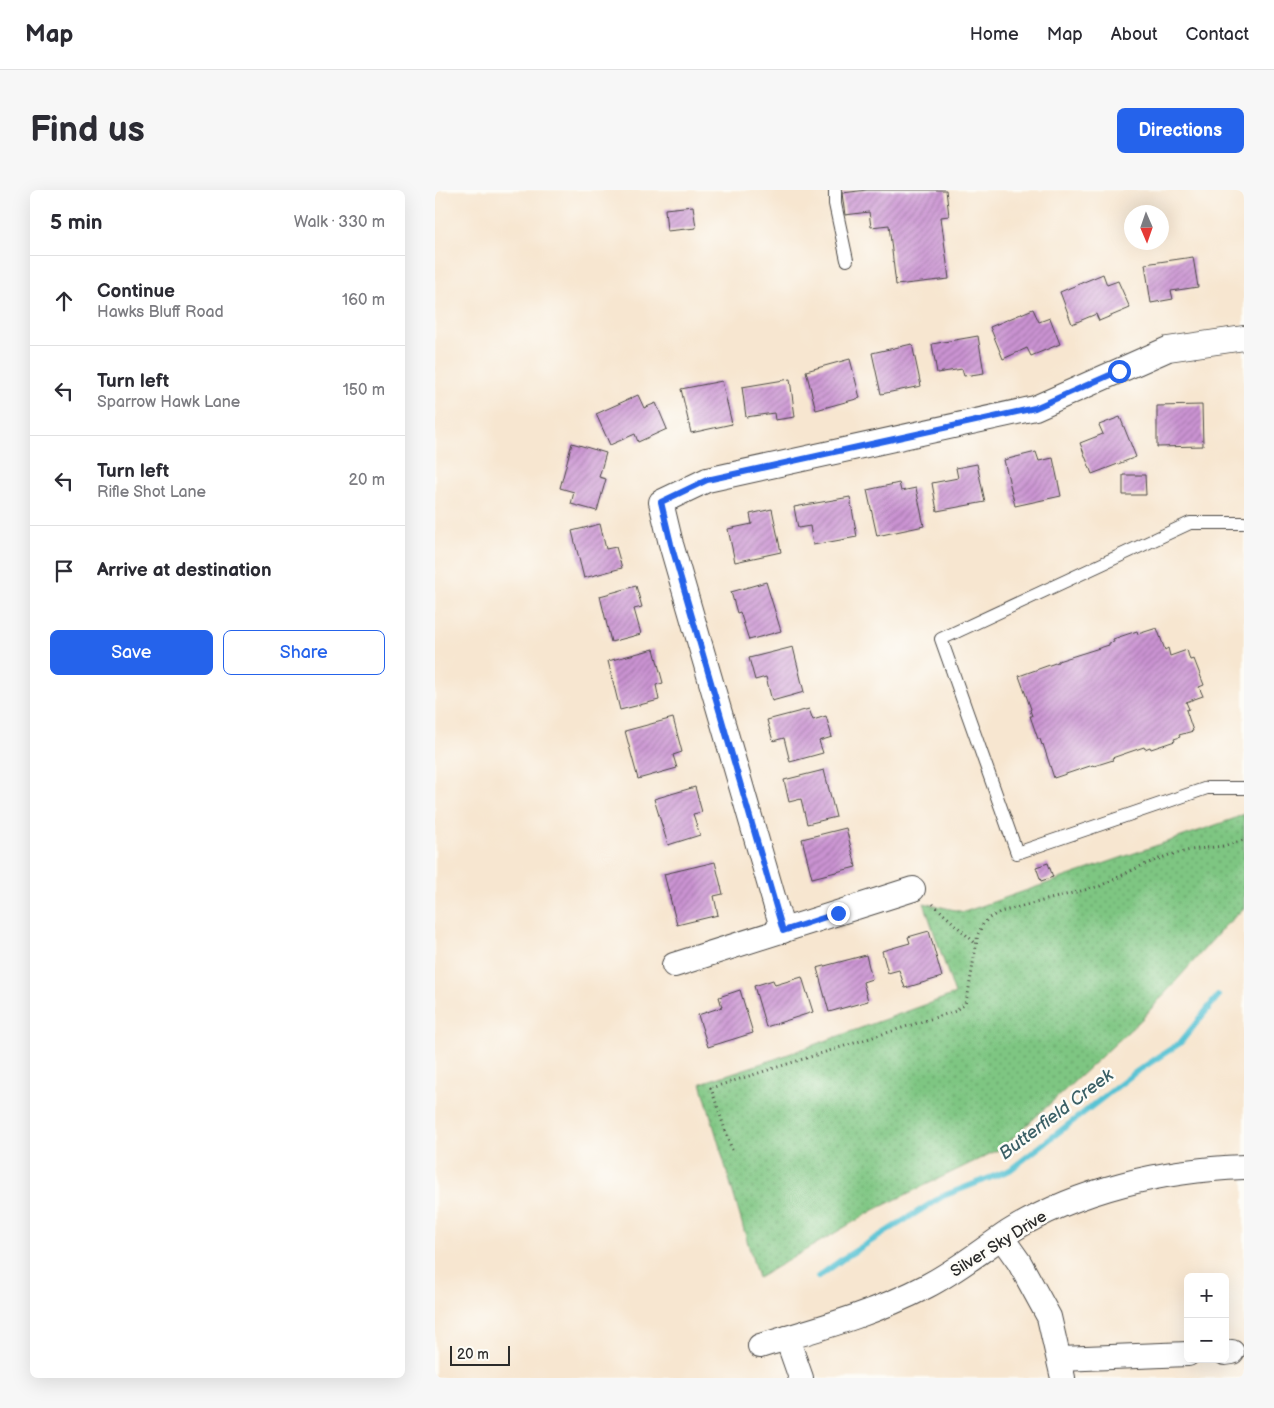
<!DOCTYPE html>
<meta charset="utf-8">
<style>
:root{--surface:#fff;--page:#f7f7f7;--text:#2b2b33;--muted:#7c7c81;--line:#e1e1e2;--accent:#2563eb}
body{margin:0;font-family:"Balsamiq Sans",sans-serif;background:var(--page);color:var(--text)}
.controls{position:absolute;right:15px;bottom:15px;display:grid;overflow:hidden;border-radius:8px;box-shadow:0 5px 20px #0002}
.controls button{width:45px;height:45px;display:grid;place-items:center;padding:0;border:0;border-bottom:1px solid var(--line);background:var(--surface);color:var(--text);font:25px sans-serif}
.compass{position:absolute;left:689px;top:15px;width:45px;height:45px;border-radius:50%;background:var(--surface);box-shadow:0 5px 20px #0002;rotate:178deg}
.scale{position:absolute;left:15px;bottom:12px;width:60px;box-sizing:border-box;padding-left:5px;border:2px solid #2b2b2b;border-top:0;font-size:14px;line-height:18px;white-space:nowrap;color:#2b2b2b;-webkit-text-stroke:4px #fdfcf7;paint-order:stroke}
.stop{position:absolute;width:15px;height:15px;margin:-11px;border:4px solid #2563eb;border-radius:50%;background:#fff}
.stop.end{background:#2563eb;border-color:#fff;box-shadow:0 1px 5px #0008}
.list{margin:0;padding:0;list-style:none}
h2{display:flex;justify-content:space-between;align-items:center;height:65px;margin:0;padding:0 20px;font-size:21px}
h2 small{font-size:16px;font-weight:400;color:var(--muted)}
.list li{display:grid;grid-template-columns:32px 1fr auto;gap:15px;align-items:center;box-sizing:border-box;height:90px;padding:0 20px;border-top:1px solid var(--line)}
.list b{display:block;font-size:19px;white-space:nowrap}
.list p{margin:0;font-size:16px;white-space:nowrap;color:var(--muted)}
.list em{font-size:16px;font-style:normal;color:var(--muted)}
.actions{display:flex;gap:10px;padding:15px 20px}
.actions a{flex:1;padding:11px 0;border:1px solid var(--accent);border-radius:8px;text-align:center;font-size:18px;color:var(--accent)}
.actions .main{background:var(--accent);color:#fff}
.icon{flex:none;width:28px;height:28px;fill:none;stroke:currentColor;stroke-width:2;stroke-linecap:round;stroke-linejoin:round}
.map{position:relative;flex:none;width:809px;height:1188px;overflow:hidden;border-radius:8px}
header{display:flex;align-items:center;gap:30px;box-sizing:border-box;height:70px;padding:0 25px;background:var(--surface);border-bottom:1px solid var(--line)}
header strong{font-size:24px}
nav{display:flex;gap:28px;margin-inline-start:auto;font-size:18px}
.intro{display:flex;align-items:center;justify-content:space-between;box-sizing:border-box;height:120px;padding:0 30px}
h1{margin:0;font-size:35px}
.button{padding:12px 22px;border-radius:8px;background:var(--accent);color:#fff;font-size:18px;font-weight:700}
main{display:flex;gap:30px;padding:0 30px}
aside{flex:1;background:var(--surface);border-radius:8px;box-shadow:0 5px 20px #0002}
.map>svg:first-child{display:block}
.park{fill:url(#park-dots);stroke:#547856}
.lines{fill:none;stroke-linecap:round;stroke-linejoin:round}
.stream{stroke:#59c3d4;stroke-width:6}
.building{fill:url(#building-hatch)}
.lane-casing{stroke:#4a4744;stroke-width:14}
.street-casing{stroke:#4a4744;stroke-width:26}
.path{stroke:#4a4744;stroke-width:3;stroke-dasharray:1 4;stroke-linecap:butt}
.lane{stroke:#fff;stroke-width:12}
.street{stroke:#fff;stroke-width:24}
.route{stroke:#2563eb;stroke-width:6}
.labels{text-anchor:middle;stroke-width:5;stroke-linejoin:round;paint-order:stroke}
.street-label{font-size:16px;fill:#2b2b2b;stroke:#fdfcf7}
.water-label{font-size:18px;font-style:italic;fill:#3b6066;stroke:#fdfcf7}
</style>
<header>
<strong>Map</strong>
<nav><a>Home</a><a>Map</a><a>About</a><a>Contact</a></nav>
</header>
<div class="intro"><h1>Find us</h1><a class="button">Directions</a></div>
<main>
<aside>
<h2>5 min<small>Walk · 330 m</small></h2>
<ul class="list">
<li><svg class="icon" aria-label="ahead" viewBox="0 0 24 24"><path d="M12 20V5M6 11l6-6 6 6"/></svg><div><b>Continue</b><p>Hawks Bluff Road</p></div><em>160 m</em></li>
<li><svg class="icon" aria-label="left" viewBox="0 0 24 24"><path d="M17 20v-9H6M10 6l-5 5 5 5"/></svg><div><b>Turn left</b><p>Sparrow Hawk Lane</p></div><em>150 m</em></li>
<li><svg class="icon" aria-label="left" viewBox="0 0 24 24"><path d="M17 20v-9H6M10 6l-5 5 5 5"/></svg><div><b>Turn left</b><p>Rifle Shot Lane</p></div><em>20 m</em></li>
<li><svg class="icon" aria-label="arrive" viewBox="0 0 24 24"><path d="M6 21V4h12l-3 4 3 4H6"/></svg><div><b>Arrive at destination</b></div></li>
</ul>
<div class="actions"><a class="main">Save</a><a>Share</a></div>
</aside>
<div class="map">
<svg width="809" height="1188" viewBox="0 0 809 1188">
<defs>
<pattern id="park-dots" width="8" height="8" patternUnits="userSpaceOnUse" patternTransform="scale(1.25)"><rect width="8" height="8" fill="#7ec682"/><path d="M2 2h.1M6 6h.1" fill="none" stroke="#67a16b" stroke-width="1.8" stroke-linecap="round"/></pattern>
<pattern id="building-hatch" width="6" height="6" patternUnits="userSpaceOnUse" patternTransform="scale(1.25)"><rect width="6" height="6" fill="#ca93d2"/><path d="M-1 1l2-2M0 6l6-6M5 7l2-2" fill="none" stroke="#a478ab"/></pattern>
</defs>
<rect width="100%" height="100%" fill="#fdfcf7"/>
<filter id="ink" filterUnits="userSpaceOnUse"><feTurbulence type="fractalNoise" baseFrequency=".02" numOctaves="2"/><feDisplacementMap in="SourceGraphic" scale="10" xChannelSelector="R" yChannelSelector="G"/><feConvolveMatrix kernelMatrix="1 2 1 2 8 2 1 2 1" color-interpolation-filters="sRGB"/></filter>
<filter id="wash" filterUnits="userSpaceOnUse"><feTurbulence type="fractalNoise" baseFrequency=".0096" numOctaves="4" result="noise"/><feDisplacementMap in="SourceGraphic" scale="20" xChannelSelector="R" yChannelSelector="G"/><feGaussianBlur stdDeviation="1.12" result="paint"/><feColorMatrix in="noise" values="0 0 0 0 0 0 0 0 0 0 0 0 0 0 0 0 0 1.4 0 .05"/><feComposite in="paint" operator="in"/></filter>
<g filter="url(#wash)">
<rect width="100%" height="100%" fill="#f7e6d0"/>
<polygon class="park" points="809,624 809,718 790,736 707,829 567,958 439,1020 323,1088 266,893 337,870 520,804 489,713 529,722 798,629"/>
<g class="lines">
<polyline class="stream" points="383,1087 409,1068 508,1006 575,980 701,882 745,853 783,806"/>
</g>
<g id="blocks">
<g class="building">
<polygon points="432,0 511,0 514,26 506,27 514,89 461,95 454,35 436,37 434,22 410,25 407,3"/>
<polygon points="258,16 261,38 232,41 230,19"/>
<polygon points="758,67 763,97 736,101 738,109 716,113 710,74"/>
<polygon points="668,84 672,95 683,91 695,118 664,131 661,124 637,134 625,102"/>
<polygon points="598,119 604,132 615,128 625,154 596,166 592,158 568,169 555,137"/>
<polygon points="543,146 549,183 529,186 527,179 502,183 497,154"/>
<polygon points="477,154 486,196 446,204 437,163"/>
<polygon points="415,169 425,208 381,220 371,181"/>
<polygon points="355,189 360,227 340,230 339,223 311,227 307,197"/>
<polygon points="287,191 297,234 256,243 246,199"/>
<polygon points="203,205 209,218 221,213 232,239 203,252 200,244 175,255 161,224"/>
<polygon points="767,215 768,256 722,257 722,216"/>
<polygon points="685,227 701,267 657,284 645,253 668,244 664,235"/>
<polygon points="137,253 171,263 164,287 171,289 162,321 136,314 139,302 125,298"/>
<polygon points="601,262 604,271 618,268 626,306 580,316 569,270"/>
<polygon points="542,274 550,312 502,321 497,293 523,288 521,278"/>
<polygon points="688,285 710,285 711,305 688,305"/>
<polygon points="464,293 466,301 481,298 489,336 442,346 432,300"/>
<polygon points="415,307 422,347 378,355 375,336 363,338 359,317"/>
<polygon points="337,319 346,362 300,372 293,339 317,334 315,324"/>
<polygon points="165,334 171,359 181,357 187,378 149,388 137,341"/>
<polygon points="331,392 346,441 314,450 305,422 302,423 296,402"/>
<polygon points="201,396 207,417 199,419 206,444 176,452 165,406"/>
<polygon points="722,438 730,460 733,458 735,466 752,460 755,470 759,469 769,495 764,497 768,506 751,512 754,519 751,520 758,541 744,545 745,547 739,549 740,551 716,559 715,557 710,559 709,557 677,568 678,570 659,576 658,575 619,588 608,554 607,555 605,549 603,549 595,526 597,526 595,520 596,519 584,486 623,472 623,471 674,455 674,453 679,452 678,449 702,441 703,444"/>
<polygon points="358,457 369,502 337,511 331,487 320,490 314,468"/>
<polygon points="219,459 228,493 221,495 224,510 185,520 173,471"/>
<polygon points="374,519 378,530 391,526 397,547 384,551 388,563 355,572 349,548 338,551 332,530"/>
<polygon points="238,528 247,562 238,565 242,578 203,589 190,541"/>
<polygon points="389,580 401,627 372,634 366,609 354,612 349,590"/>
<polygon points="260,597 267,622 258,624 265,645 233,655 219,609"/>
<polygon points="411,638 421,677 377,688 367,649"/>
<polygon points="280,672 288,704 279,706 283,725 242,735 229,684"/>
<polygon points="613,673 618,687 606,691 601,677"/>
<polygon points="494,741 507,787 470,798 464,780 453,783 447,761 475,753 473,747"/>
<polygon points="431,765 437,789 428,792 433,811 394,822 382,778"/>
<polygon points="367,787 378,822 331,837 319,796 338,790 340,795"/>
<polygon points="305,800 318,843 273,857 263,825 287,817 284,807"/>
</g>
</g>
</g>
<g filter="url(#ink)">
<use href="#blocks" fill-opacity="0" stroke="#4a4744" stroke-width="1"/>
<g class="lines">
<g class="lane-casing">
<g id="lane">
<polyline points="400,0 400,14 412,70"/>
<polyline points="809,333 755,333 506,449 582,663 772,598 809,598"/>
</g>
</g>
<g class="street-casing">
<g id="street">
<polyline points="348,741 236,354 226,312 272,290 600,218 733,159 809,148"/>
<polyline points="239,775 478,699"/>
<polyline points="567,1048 584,1072 614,1127 628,1188"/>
<polyline points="352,1148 366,1188"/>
<path d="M325,1156c57,-17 114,-32 167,-60 29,-15 55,-36 82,-54 70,-43 154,-62 235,-65"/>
<polyline points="790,1163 797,1162"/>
<polyline points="625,1169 753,1164"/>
</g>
</g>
<g class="path">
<polyline points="498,714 541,754"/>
<polyline points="297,960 276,898 521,821 530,814 533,804 543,744 548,734 554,728 565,722 665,696 706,676 734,665 756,660 788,656 809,650"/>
</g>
<use href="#lane" class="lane"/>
<use href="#street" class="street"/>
</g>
</g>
<g class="lines" filter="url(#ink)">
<polyline class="route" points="403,723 348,741 236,354 226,312 272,290 600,218 684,181"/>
</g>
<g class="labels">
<g class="street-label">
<text transform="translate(563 1053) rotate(-32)" y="6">Silver Sky Drive</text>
</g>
<g class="water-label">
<text transform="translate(621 924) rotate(-37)" y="6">Butterfield Creek</text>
</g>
</g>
</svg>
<div class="controls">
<button>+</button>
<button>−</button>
</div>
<svg class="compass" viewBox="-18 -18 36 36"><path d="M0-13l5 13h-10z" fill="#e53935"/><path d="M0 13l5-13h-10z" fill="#7c7c81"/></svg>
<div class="scale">20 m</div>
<div class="stop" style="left:684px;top:181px"></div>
<div class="stop end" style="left:403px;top:723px"></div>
</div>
</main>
